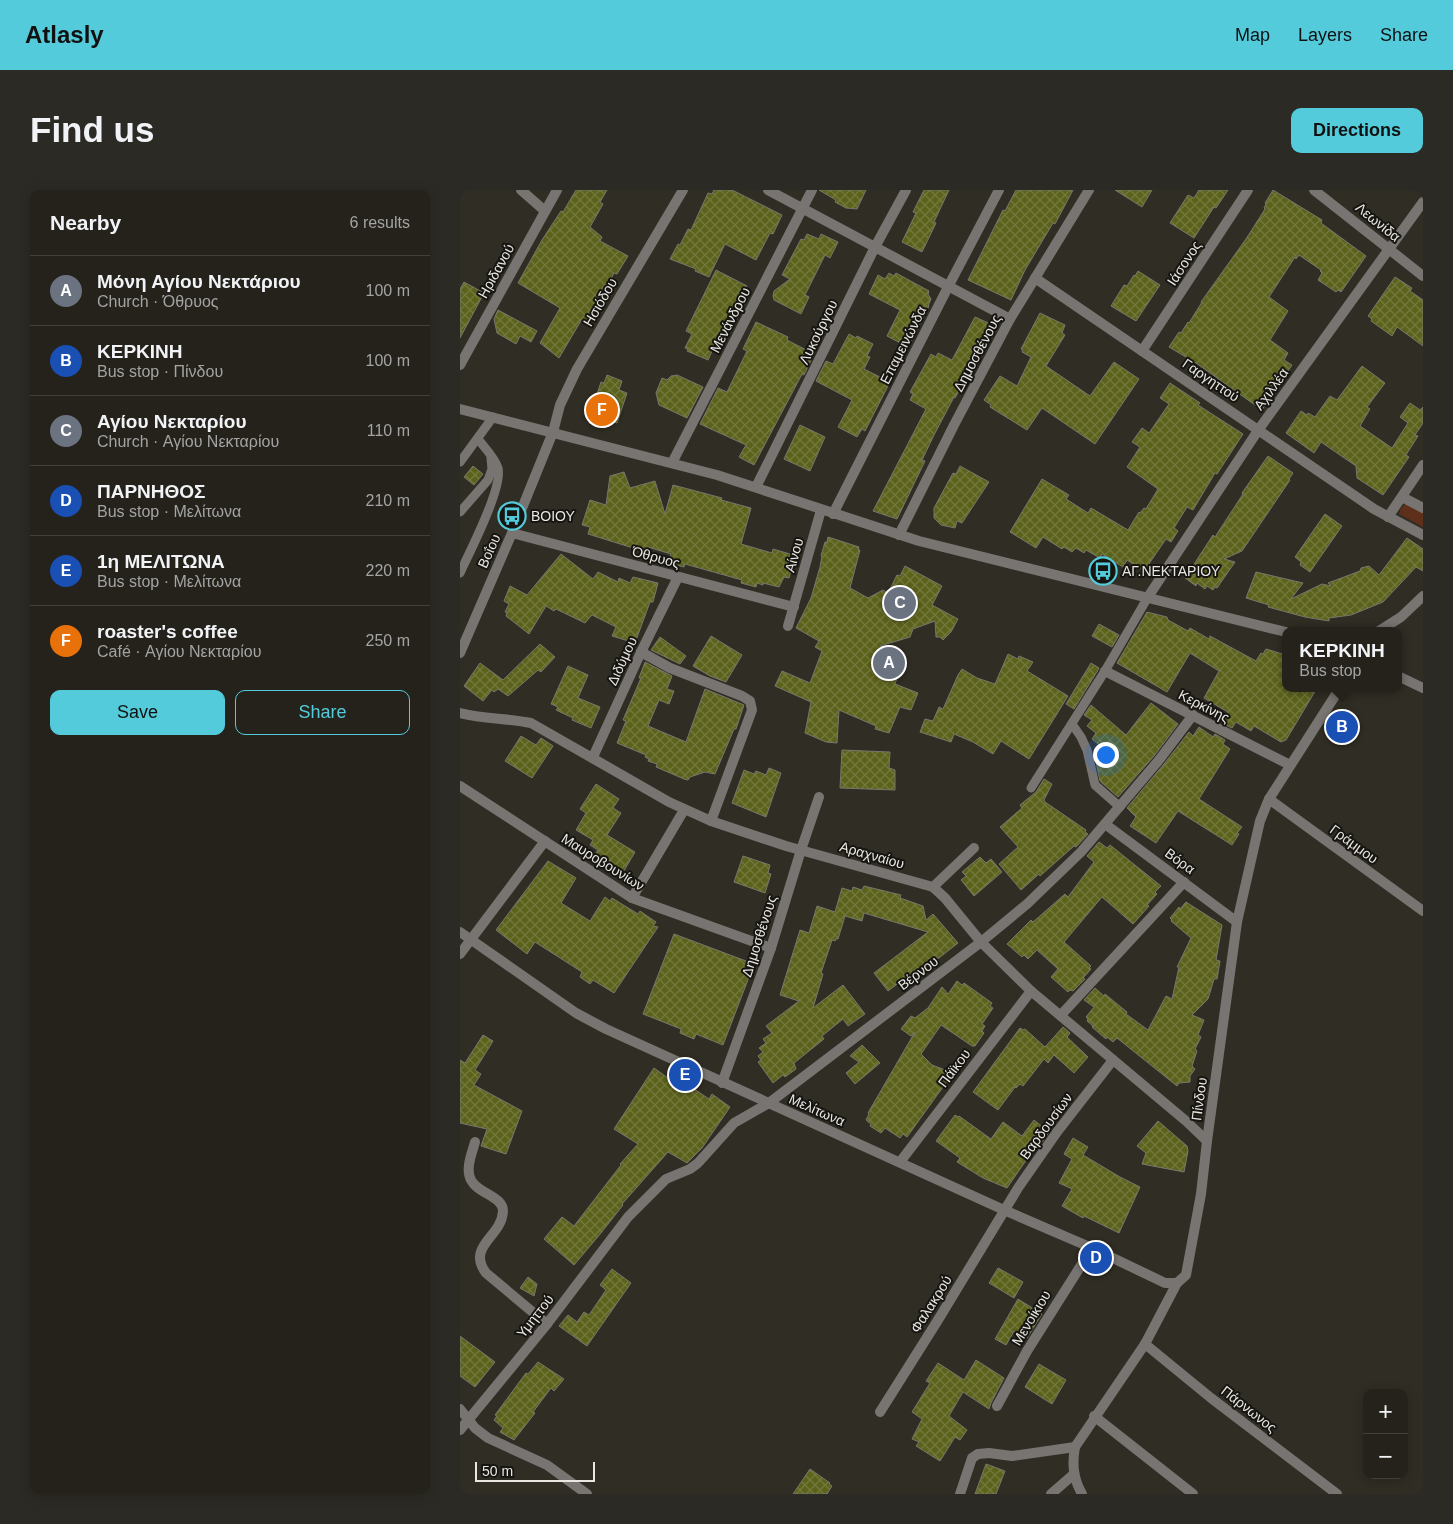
<!DOCTYPE html>
<meta charset="utf-8">
<style>
:root{--surface:#24221b;--page:#2c2a24;--text:#f1f3f6;--muted:#a3a4a3;--line:#413f3a;--accent:#53cbdb}
body{margin:0;font-family:Arial,sans-serif;background:var(--page);color:var(--text)}
.controls{position:absolute;right:15px;bottom:15px;display:grid;overflow:hidden;border-radius:10px;box-shadow:0 2px 12px #0003}
.controls button{width:45px;height:45px;display:grid;place-items:center;padding:0;border:0;border-bottom:1px solid var(--line);background:var(--surface);color:var(--text);font:25px sans-serif}
.scale{position:absolute;left:15px;bottom:12px;width:120px;box-sizing:border-box;padding-left:5px;border:2px solid #e9e7e1;border-top:0;font-size:14px;line-height:18px;white-space:nowrap;color:#e9e7e1;-webkit-text-stroke:4px #161511;paint-order:stroke}
.you{position:absolute;left:645px;top:564px;width:18px;height:18px;margin:-12px;border:4px solid #fff;border-radius:50%;background:#1a73e8;box-shadow:0 0 0 8px #1a73e833}
.badge{display:grid;place-items:center;width:32px;height:32px;border-radius:50%;background:var(--accent);color:#fff;font-size:16px;font-weight:700}
.pin{position:absolute;translate:-50% -50%;border:2px solid #fff;box-shadow:0 1px 5px #0006}
.popup{position:absolute;left:822px;top:437px;width:120px;height:65px;box-sizing:border-box;display:grid;place-content:center;border-radius:10px;background:var(--surface);filter:drop-shadow(0 1px 4px #0005);font-size:16px;white-space:nowrap;color:var(--muted)}
.popup b{font-size:19px;color:var(--text)}
.popup::after{content:'';position:absolute;left:50%;top:100%;margin-left:-10px;border:10px solid transparent;border-top-color:var(--surface)}
.list{margin:0;padding:0;list-style:none}
h2{display:flex;justify-content:space-between;align-items:center;height:65px;margin:0;padding:0 20px;font-size:21px}
h2 small{font-size:16px;font-weight:400;color:var(--muted)}
.list li{display:grid;grid-template-columns:32px 1fr auto;gap:15px;align-items:center;box-sizing:border-box;height:70px;padding:0 20px;border-top:1px solid var(--line)}
.list b{display:block;font-size:19px;white-space:nowrap}
.list p{margin:0;font-size:16px;white-space:nowrap;color:var(--muted)}
.list em{font-size:16px;font-style:normal;color:var(--muted)}
.actions{display:flex;gap:10px;padding:15px 20px}
.actions a{flex:1;padding:11px 0;border:1px solid var(--accent);border-radius:10px;text-align:center;font-size:18px;color:var(--accent)}
.actions .main{background:var(--accent);color:#111}
.map{position:relative;flex:none;width:963px;height:1304px;overflow:hidden;border-radius:10px}
header{display:flex;align-items:center;gap:30px;box-sizing:border-box;height:70px;padding:0 25px;background:var(--accent);color:#111}
header strong{font-size:24px}
nav{display:flex;gap:28px;margin-inline-start:auto;font-size:18px}
.intro{display:flex;align-items:center;justify-content:space-between;box-sizing:border-box;height:120px;padding:0 30px}
h1{margin:0;font-size:35px}
.button{padding:12px 22px;border-radius:10px;background:var(--accent);color:#111;font-size:18px;font-weight:700}
main{display:flex;gap:30px;padding:0 30px}
aside{flex:1;background:var(--surface);border-radius:10px;box-shadow:0 2px 12px #0003}
.map>svg:first-child{display:block}
.grass{fill:#5e2f1a}
.building{fill:url(#building-cross-hatch);stroke:#76786d}
.lines{fill:none;stroke-linecap:round;stroke-linejoin:round}
.service{stroke:#787471;stroke-width:9}
.minor{stroke:#787471;stroke-width:10}
.tertiary{stroke:#787471;stroke-width:10}
.labels{text-anchor:middle;stroke-width:4;stroke-linejoin:round;paint-order:stroke}
.street-label{font-size:14px;fill:#e9e7e1;stroke:#161511}
.poi-label{font-size:14px;fill:#e9e7e1;stroke:#161511;text-anchor:start}
</style>
<header>
<strong>Atlasly</strong>
<nav><a>Map</a><a>Layers</a><a>Share</a></nav>
</header>
<div class="intro"><h1>Find us</h1><a class="button">Directions</a></div>
<main>
<aside>
<h2>Nearby<small>6 results</small></h2>
<ul class="list">
<li><span class="badge" style="background:#6b7280">A</span><div><b>Μόνη Αγίου Νεκτάριου</b><p>Church · Όθρυος</p></div><em>100 m</em></li>
<li><span class="badge" style="background:#1a4fb4">B</span><div><b>ΚΕΡΚΙΝΗ</b><p>Bus stop · Πίνδου</p></div><em>100 m</em></li>
<li><span class="badge" style="background:#6b7280">C</span><div><b>Αγίου Νεκταρίου</b><p>Church · Αγίου Νεκταρίου</p></div><em>110 m</em></li>
<li><span class="badge" style="background:#1a4fb4">D</span><div><b>ΠΑΡΝΗΘΟΣ</b><p>Bus stop · Μελίτωνα</p></div><em>210 m</em></li>
<li><span class="badge" style="background:#1a4fb4">E</span><div><b>1η ΜΕΛΙΤΩΝΑ</b><p>Bus stop · Μελίτωνα</p></div><em>220 m</em></li>
<li><span class="badge" style="background:#e8710a">F</span><div><b>roaster's coffee</b><p>Café · Αγίου Νεκταρίου</p></div><em>250 m</em></li>
</ul>
<div class="actions"><a class="main">Save</a><a>Share</a></div>
</aside>
<div class="map">
<svg width="963" height="1304" viewBox="0 0 963 1304">
<defs>
<pattern id="building-cross-hatch" width="8" height="8" patternUnits="userSpaceOnUse" patternTransform="scale(1.25)"><rect width="8" height="8" fill="#5c621b"/><path d="M0 0l8 8M0 8l8-8" fill="none" stroke="#73783c"/></pattern>
</defs>
<rect width="100%" height="100%" fill="#302d24"/>
<polygon class="grass" points="946,314 963,323 963,337 939,324 941,318"/>
<g class="building">
<polygon points="116,0 147,0 140,12 143,14 130,37 142,47 140,51 168,66 157,84 154,83 139,110 141,111 130,132 128,130 127,132 122,129 99,168 80,153 100,118 58,93 82,50 101,21 103,22"/>
<polygon points="254,0 272,0 322,25 313,44 310,43 296,70 265,54 249,87 235,81 236,79 210,69 218,54 220,55 228,39 231,40 248,3 252,4"/>
<polygon points="359,0 406,0 397,19 386,18 375,12 376,10"/>
<polygon points="464,0 489,0 474,32 476,33 462,62 442,52 456,23 453,22"/>
<polygon points="556,0 613,0 595,34 593,33 565,80 551,110 508,90 543,20 545,21"/>
<polygon points="655,0 692,0 682,17"/>
<polygon points="739,0 768,0 756,18 754,17 734,48 710,33 728,5 734,8"/>
<polygon points="813,0 862,30 861,33 906,66 881,102 878,100 876,102 858,90 862,83 860,81 861,80 839,65 836,69 835,67 809,107 828,121 810,150 828,163 824,170 832,175 802,220 736,173 709,157 719,142 721,143 728,132 729,133 742,112 741,112 786,49 805,19 804,18 806,14 805,13"/>
<polygon points="347,44 359,49 361,44 378,52 370,68 365,65 345,105 349,107 341,124 314,110 313,106 314,101 330,89 322,85 341,49 344,50"/>
<polygon points="256,80 287,96 264,142 261,141 248,170 227,161 228,159 225,158 232,144 226,141"/>
<polygon points="678,81 700,95 676,131 651,116 664,95 667,96 674,85 675,86"/>
<polygon points="429,83 434,86 436,83 469,101 468,104 471,109 468,116 469,116 451,151 447,149 444,155 427,146 440,120 409,104 418,85 425,89"/>
<polygon points="935,87 952,98 950,101 963,110 963,156 937,137 932,146 911,131 912,129 908,126"/>
<polygon points="4,92 24,103 0,148 0,99"/>
<polygon points="38,120 77,141 71,152 60,146 56,154 37,143 34,129"/>
<polygon points="580,123 605,135 602,143 605,145 586,176 630,206 654,172 679,189 635,254 582,218 567,240 530,217 531,215 524,210 540,186 557,196 571,167 562,162 563,160 561,159"/>
<polygon points="515,127 535,136 495,208 494,207 474,245 462,270 465,271 437,329 413,321 466,219 450,210 453,204 450,202 471,164 476,167 478,163 492,170"/>
<polygon points="296,132 328,147 327,150 354,164 344,185 342,184 341,186 294,275 279,267 286,255 240,234 258,198 267,202 287,161 283,159"/>
<polygon points="389,144 396,148 397,146 413,154 407,166 410,167 404,179 430,192 405,241 402,239 397,247 378,237 392,210 356,191 366,171 373,174"/>
<polygon points="902,176 925,193 907,217 910,219 900,236 932,258 948,233 940,227 950,213 960,220 963,217 963,233 955,245 958,246 946,265 949,267 923,305 897,288 896,276 861,252 854,263 826,243 841,221 847,225 848,223 855,227 870,206 877,210"/>
<polygon points="147,185 162,191 159,200 167,203 157,233 148,230 145,238 129,233 134,216 133,216 141,192 144,193"/>
<polygon points="217,185 243,197 227,228 199,215 196,203 202,188 207,190 211,186"/>
<polygon points="710,193 740,213 738,215 783,244 757,284 755,283 733,320 727,317 714,338 718,341 711,352 706,349 684,381 667,370 663,377 642,364 640,368 626,360 624,363 616,358 612,362 604,357 602,359 583,347 576,358 550,342 582,289 609,305 606,309 628,323 631,318 668,340 679,322 680,323 684,318 686,319 698,299 667,277 680,257 672,252 682,238 689,243 709,214 700,208"/>
<polygon points="340,235 365,247 350,281 324,269"/>
<polygon points="808,266 833,283 829,289 830,290 782,361 764,369 775,372 757,398 755,397 753,400 747,396 745,399 737,393 736,396 725,388 753,345 755,347 783,304 782,303"/>
<polygon points="13,276 23,284 14,295 4,287"/>
<polygon points="500,276 529,292 502,333 497,331 495,338 481,335 474,328 474,318 493,283 496,284"/>
<polygon points="164,282 170,298 195,291 205,324 213,295 262,308 261,310 291,318 281,354 312,363 313,359 330,364 328,375 332,376 329,388 324,387 319,397 303,393 303,395 297,393 296,397 281,393 282,390 225,374 224,377 208,373 211,364 188,357 186,362 128,344 130,337 122,335 130,310 146,315 150,286"/>
<polygon points="865,324 882,336 850,382 840,375 841,372 835,367"/>
<polygon points="368,347 399,357 398,360 400,360 390,398 408,408 423,400 428,403 437,385 440,386 445,376 482,396 472,415 498,429 491,442 483,450 480,447 476,447 475,431 453,439 450,447 420,456 444,467 435,494 458,503 451,520 440,517 429,543 415,539 416,536 379,520 377,553 366,552 345,543 351,512 315,496 322,481 350,493 362,461 355,457 359,451 336,438 351,408 360,377 362,366 361,366 365,352 367,352"/>
<polygon points="947,348 963,359 963,381 956,377 923,412 891,425 869,428 869,431 845,427 808,417 809,415 786,408 796,382 843,393 831,409 862,394 871,396 868,393 900,381 901,378 909,376 919,385"/>
<polygon points="101,364 133,389 138,382 158,392 159,388 170,393 173,387 198,393 193,412 190,412 175,453 152,446 156,437 132,425 125,433 96,419 94,421 86,416 69,444 46,426 47,423 45,422 49,414 44,411 50,396 67,405"/>
<polygon points="687,422 707,427 708,430 728,441 730,438 749,449 750,446 796,471 801,463 803,464 806,459 826,465 826,498 857,498 826,550 821,552 794,536 791,541 776,532 772,538 762,533 768,522 744,508 759,481 730,463 707,502 657,473"/>
<polygon points="639,434 659,445 652,457 632,446"/>
<polygon points="251,446 282,465 266,492 250,486 233,476"/>
<polygon points="200,447 226,466 220,474 191,460"/>
<polygon points="80,454 95,467 81,482 78,480 48,506 38,499 34,502 32,500 23,511 4,496 20,473 43,490"/>
<polygon points="548,464 558,469 559,466 573,472 567,481 608,506 569,569 541,551 533,564 513,552 494,544 491,552 460,542 465,529 473,531 479,517 483,519 498,485 502,479 517,488 535,494"/>
<polygon points="185,472 212,486 207,499 214,501 209,514 199,510 188,536 226,552 245,499 284,515 276,539 274,539 255,584 245,582 230,587 228,590 224,589 196,577 197,574 188,571 189,569 185,567 186,565 157,553 166,531 163,530 181,488 179,488"/>
<polygon points="631,473 639,478 638,480 614,519 606,514"/>
<polygon points="108,476 128,485 118,508 140,517 131,538 112,530 113,528 96,520 98,517 91,514"/>
<polygon points="691,513 718,534 694,566 658,607 640,591 635,567 650,564 632,549 636,543 627,536 632,530 624,525 631,515 666,545"/>
<polygon points="739,537 753,547 755,544 765,550 763,554 770,559 739,609 782,637 777,643 779,644 772,655 718,621 696,653 670,636 676,627 667,618 704,574 729,542 733,546"/>
<polygon points="61,546 76,555 81,548 93,556 72,588 45,571"/>
<polygon points="382,560 430,562 429,578 435,580 435,600 380,598"/>
<polygon points="309,578 321,583 306,627 272,613 284,580 294,584 296,581 306,585"/>
<polygon points="584,589 592,594 584,610 585,612 626,640 625,642 628,644 616,657 614,656 580,686 579,684 561,700 539,674 558,657 540,637 562,618 560,615 576,602"/>
<polygon points="136,594 159,609 153,618 161,623 147,645 175,662 162,684 134,666 138,660 130,655 133,650 116,640 126,623 120,619"/>
<polygon points="639,652 647,658 650,655 701,696 695,702 697,704 687,715 689,716 673,734 642,707 604,752 631,776 629,778 631,779 623,788 625,789 613,801 610,800 608,802 591,787 598,779 577,760 568,769 564,765 562,767 547,754 571,730 573,732 605,704 608,707 634,672 627,666"/>
<polygon points="283,666 310,675 308,683 311,684 305,703 274,692"/>
<polygon points="520,667 526,673 531,669 542,682 514,706 501,690 506,686 502,682"/>
<polygon points="88,671 116,688 101,713 130,731 145,707 150,711 152,708 178,724 180,721 196,732 193,736 198,737 154,803 133,790 130,794 120,787 122,782 75,752 67,764 36,740"/>
<polygon points="404,696 441,705 440,708 463,716 466,730 473,724 498,753 461,782 458,778 428,801 414,783 468,742 404,723 402,731 385,726 378,749 376,749 375,751 372,750 361,783 363,784 353,818 383,795 405,824 388,836 383,829 362,846 364,849 334,873 336,879 325,887 323,885 313,893 298,872 301,870 298,866 303,862 299,858 306,853 303,849 312,843 306,836 339,811 320,805 340,740 349,743 357,716 375,722 382,698 392,701 393,697 402,700"/>
<polygon points="726,712 762,735 756,770 760,771 757,789 754,789 748,809 732,825 744,830 738,845 741,847 735,859 737,861 732,876 735,879 730,886 730,892 719,893 717,896 657,848 653,852 647,847 646,849 632,837 633,836 627,831 628,829 626,827 634,817 624,810 635,798 644,806 645,804 667,822 666,824 688,840 706,806 712,809 719,777 717,777 731,748 711,731 712,730 710,728 719,717 720,719"/>
<polygon points="214,744 294,774 263,855 236,844 234,849 220,843 221,839 183,824"/>
<polygon points="497,791 502,795 504,793 532,813 530,816 533,818 522,834 525,836 522,841 524,843 515,856 512,856 481,835 461,864 472,875 493,883 447,947 443,944 440,948 425,938 421,943 410,936 411,934 406,930 409,924 408,923 455,842 451,846 441,839 451,826 455,828 468,818 482,797 488,804"/>
<polygon points="603,837 610,843 607,847 628,867 614,883 594,865 588,873 584,869 563,896 560,894 556,898 555,897 538,920 513,902 560,838 563,840 565,839 585,857"/>
<polygon points="23,845 33,851 15,880 21,884 14,895 62,921 46,964 21,956 27,939 0,933 0,870 5,873"/>
<polygon points="402,855 420,873 395,894 386,883 399,872 390,866"/>
<polygon points="194,878 215,893 218,888 249,909 252,904 270,917 242,958 227,973 208,962 162,1014 163,1015 141,1043 114,1075 84,1049 102,1027 114,1036 161,975 160,974 178,954 154,939"/>
<polygon points="495,925 498,927 499,926 531,949 543,932 562,946 574,930 589,942 578,958 576,956 547,998 523,988 497,972 500,968 476,951"/>
<polygon points="698,931 727,956 728,961 724,982 682,974 686,963 677,956"/>
<polygon points="613,948 628,957 623,965 660,987 680,997 659,1043 624,1026 623,1028 602,1016 612,999 599,993 612,969 604,964"/>
<polygon points="538,1078 563,1092 554,1108 529,1093"/>
<polygon points="152,1079 171,1093 127,1156 99,1136 108,1125 117,1132 124,1122 129,1125 146,1100 140,1095"/>
<polygon points="68,1087 77,1094 74,1106 60,1098"/>
<polygon points="558,1109 582,1124 567,1148 554,1141 546,1155 535,1149"/>
<polygon points="0,1146 35,1172 15,1197 0,1186"/>
<polygon points="516,1170 544,1188 531,1213 529,1219 503,1202 489,1226 507,1240 500,1250 495,1247 480,1271 456,1256 459,1252 452,1249 462,1229 452,1222 470,1193 466,1191 478,1173 504,1190"/>
<polygon points="78,1172 104,1189 94,1201 91,1198 73,1222 75,1223 54,1250 40,1242 43,1238 34,1230 37,1226 35,1225 66,1183 68,1184"/>
<polygon points="579,1174 606,1190 592,1214 565,1197"/>
<polygon points="526,1274 545,1281 536,1304 515,1304"/>
<polygon points="350,1279 370,1293 369,1294 372,1296 367,1304 333,1304"/>
</g>
<g class="lines">
<g class="service">
<polyline points="0,272 33,227"/>
<polyline points="0,322 28,290 32,279 31,268"/>
<path d="M0,383c9,-20 43,-85 38,-105 -3,-10 -13,-20 -20,-29"/>
<polyline points="612,534 621,547 627,560 635,595 660,617"/>
<polyline points="571,598 645,481 688,407"/>
</g>
<g class="minor">
<polyline points="61,0 85,21"/>
<polyline points="308,0 550,129"/>
<polyline points="575,88 914,319 963,345"/>
<polyline points="682,161 788,0"/>
<polyline points="0,175 97,0"/>
<polyline points="212,273 352,0"/>
<polyline points="296,297 415,57 446,0"/>
<polyline points="942,307 963,318"/>
<polyline points="373,324 489,95 539,0"/>
<polyline points="928,327 963,275"/>
<polyline points="52,343 334,417"/>
<polyline points="439,345 494,235 550,129 629,0"/>
<polyline points="688,407 799,239 963,12"/>
<polyline points="328,436 361,320"/>
<polyline points="181,462 210,478 282,506 290,511 292,520 251,631"/>
<polyline points="0,463 52,343 93,242"/>
<polyline points="645,481 830,575"/>
<polyline points="938,486 963,498"/>
<path d="M0,523c23,6 47,5 71,10l138,79 42,19 75,25 147,41 12,11 36,44 50,49 155,130 21,20"/>
<polyline points="133,567 181,462 218,387"/>
<polyline points="0,596 172,708 311,758"/>
<polyline points="809,609 963,721"/>
<polyline points="645,634 777,732"/>
<polyline points="473,697 514,658"/>
<polyline points="172,708 224,620"/>
<polyline points="0,742 116,823 146,839 544,1020 632,1058 705,1093 717,1093"/>
<polyline points="0,764 85,651"/>
<polyline points="601,825 724,692"/>
<polyline points="262,893 311,758 341,660 359,607"/>
<path d="M15,952c-3,11 -10,27 -4,38 6,13 32,16 32,31 -1,26 -37,35 -17,62l61,51"/>
<polyline points="440,972 571,801"/>
<polyline points="685,1154 751,1208 877,1304"/>
<polyline points="537,1216 567,1161 632,1058"/>
<polyline points="0,1219 15,1238 28,1248 87,1275 127,1304"/>
<polyline points="420,1222 478,1130 558,998 597,942 653,870"/>
<polyline points="634,1226 733,1304"/>
<polyline points="0,1240 87,1134 168,1027 206,989 230,979 238,973 274,933 309,913 521,752 567,714 621,662 699,570 733,525"/>
<polyline points="500,1304 512,1268 518,1264 529,1263 552,1266 615,1257"/>
<polyline points="591,1304 614,1284"/>
<path d="M622,1304c-9,-16 -10,-30 -7,-47l70,-103 32,-61 9,-8 15,-81 6,-53 30,-219 23,-101 9,-22 71,-111"/>
</g>
<g class="tertiary">
<polyline points="854,0 963,86"/>
<polyline points="0,219 257,285 459,351 826,442"/>
<polyline points="93,242 100,215 117,179 223,0"/>
<polyline points="919,441 941,427 963,406"/>
</g>
</g>
<defs>
<g id="bus-ring" transform="scale(1.4375)"><circle r="9.5" fill="#161511" stroke="#53cbdb" stroke-width="1.5"/><path d="M-5-6H5V4H4V6H2V4H-2V6H-4V4H-5ZM-3.5-4V0h7V-4ZM-3.5 1.2v1.5H-2V1.2ZM2 1.2v1.5H3.5V1.2Z" fill="#53cbdb"/></g>
</defs>
<g fill-rule="evenodd">
<use href="#bus-ring" x="52" y="326"/>
<use href="#bus-ring" x="643" y="381"/>
</g>
<g class="labels">
<g class="street-label">
<text transform="translate(918 32) rotate(39)" y="5">Λεωνίδα</text>
<text transform="translate(724 73) rotate(-57)" y="5">Ιάσονος</text>
<text transform="translate(36 81) rotate(-61)" y="5">Ηριδανού</text>
<text transform="translate(140 112) rotate(-60)" y="5">Ησιόδου</text>
<text transform="translate(270 130) rotate(-63)" y="5">Μενάνδρου</text>
<text transform="translate(358 142) rotate(-64)" y="5">Λυκούργου</text>
<text transform="translate(443 155) rotate(-63)" y="5">Επαμεινώνδα</text>
<text transform="translate(517 163) rotate(-62)" y="5">Δημοσθένους</text>
<text transform="translate(751 190) rotate(34)" y="5">Γαργηττού</text>
<text transform="translate(811 199) rotate(-54)" y="5">Αχιλλέα</text>
<text transform="translate(29 361) rotate(-66)" y="5">Βοΐου</text>
<text transform="translate(334 365) rotate(-74)" y="5">Αίνου</text>
<text transform="translate(196 367) rotate(15)" y="5">Όθρυος</text>
<text transform="translate(162 471) rotate(-65)" y="5">Διδύμου</text>
<text transform="translate(744 516) rotate(27)" y="5">Κερκίνης</text>
<text transform="translate(894 654) rotate(36)" y="5">Γράμμου</text>
<text transform="translate(412 665) rotate(16)" y="5">Αραχναίου</text>
<text transform="translate(720 671) rotate(36)" y="5">Βόρα</text>
<text transform="translate(143 672) rotate(32)" y="5">Μαυροβουνίων</text>
<text transform="translate(299 746) rotate(-72)" y="5">Δημοσθένους</text>
<text transform="translate(458 783) rotate(-37)" y="5">Βέρνου</text>
<text transform="translate(494 878) rotate(-53)" y="5">Πάϊκου</text>
<text transform="translate(739 909) rotate(-82)" y="5">Πίνδου</text>
<text transform="translate(357 920) rotate(24)" y="5">Μελίτωνα</text>
<text transform="translate(586 936) rotate(-54)" y="5">Βαρδουσίων</text>
<text transform="translate(471 1114) rotate(-58)" y="5">Φαλακρού</text>
<text transform="translate(75 1126) rotate(-52)" y="5">Υμηττού</text>
<text transform="translate(571 1128) rotate(-59)" y="5">Μενοίκιου</text>
<text transform="translate(789 1219) rotate(38)" y="5">Πάρνωνος</text>
</g>
<g class="poi-label">
<text x="71" y="331">ΒΟΙΟΥ</text>
<text x="662" y="386">ΑΓ.ΝΕΚΤΑΡΙΟΥ</text>
</g>
</g>
</svg>
<div class="controls">
<button>+</button>
<button>−</button>
</div>
<div class="scale">50 m</div>
<div class="you"></div>
<div class="pin badge" style="left:429px;top:473px;background:#6b7280">A</div>
<div class="pin badge" style="left:882px;top:537px;background:#1a4fb4">B</div>
<div class="popup"><b>ΚΕΡΚΙΝΗ</b>Bus stop</div>
<div class="pin badge" style="left:440px;top:413px;background:#6b7280">C</div>
<div class="pin badge" style="left:636px;top:1068px;background:#1a4fb4">D</div>
<div class="pin badge" style="left:225px;top:885px;background:#1a4fb4">E</div>
<div class="pin badge" style="left:142px;top:220px;background:#e8710a">F</div>
</div>
</main>
